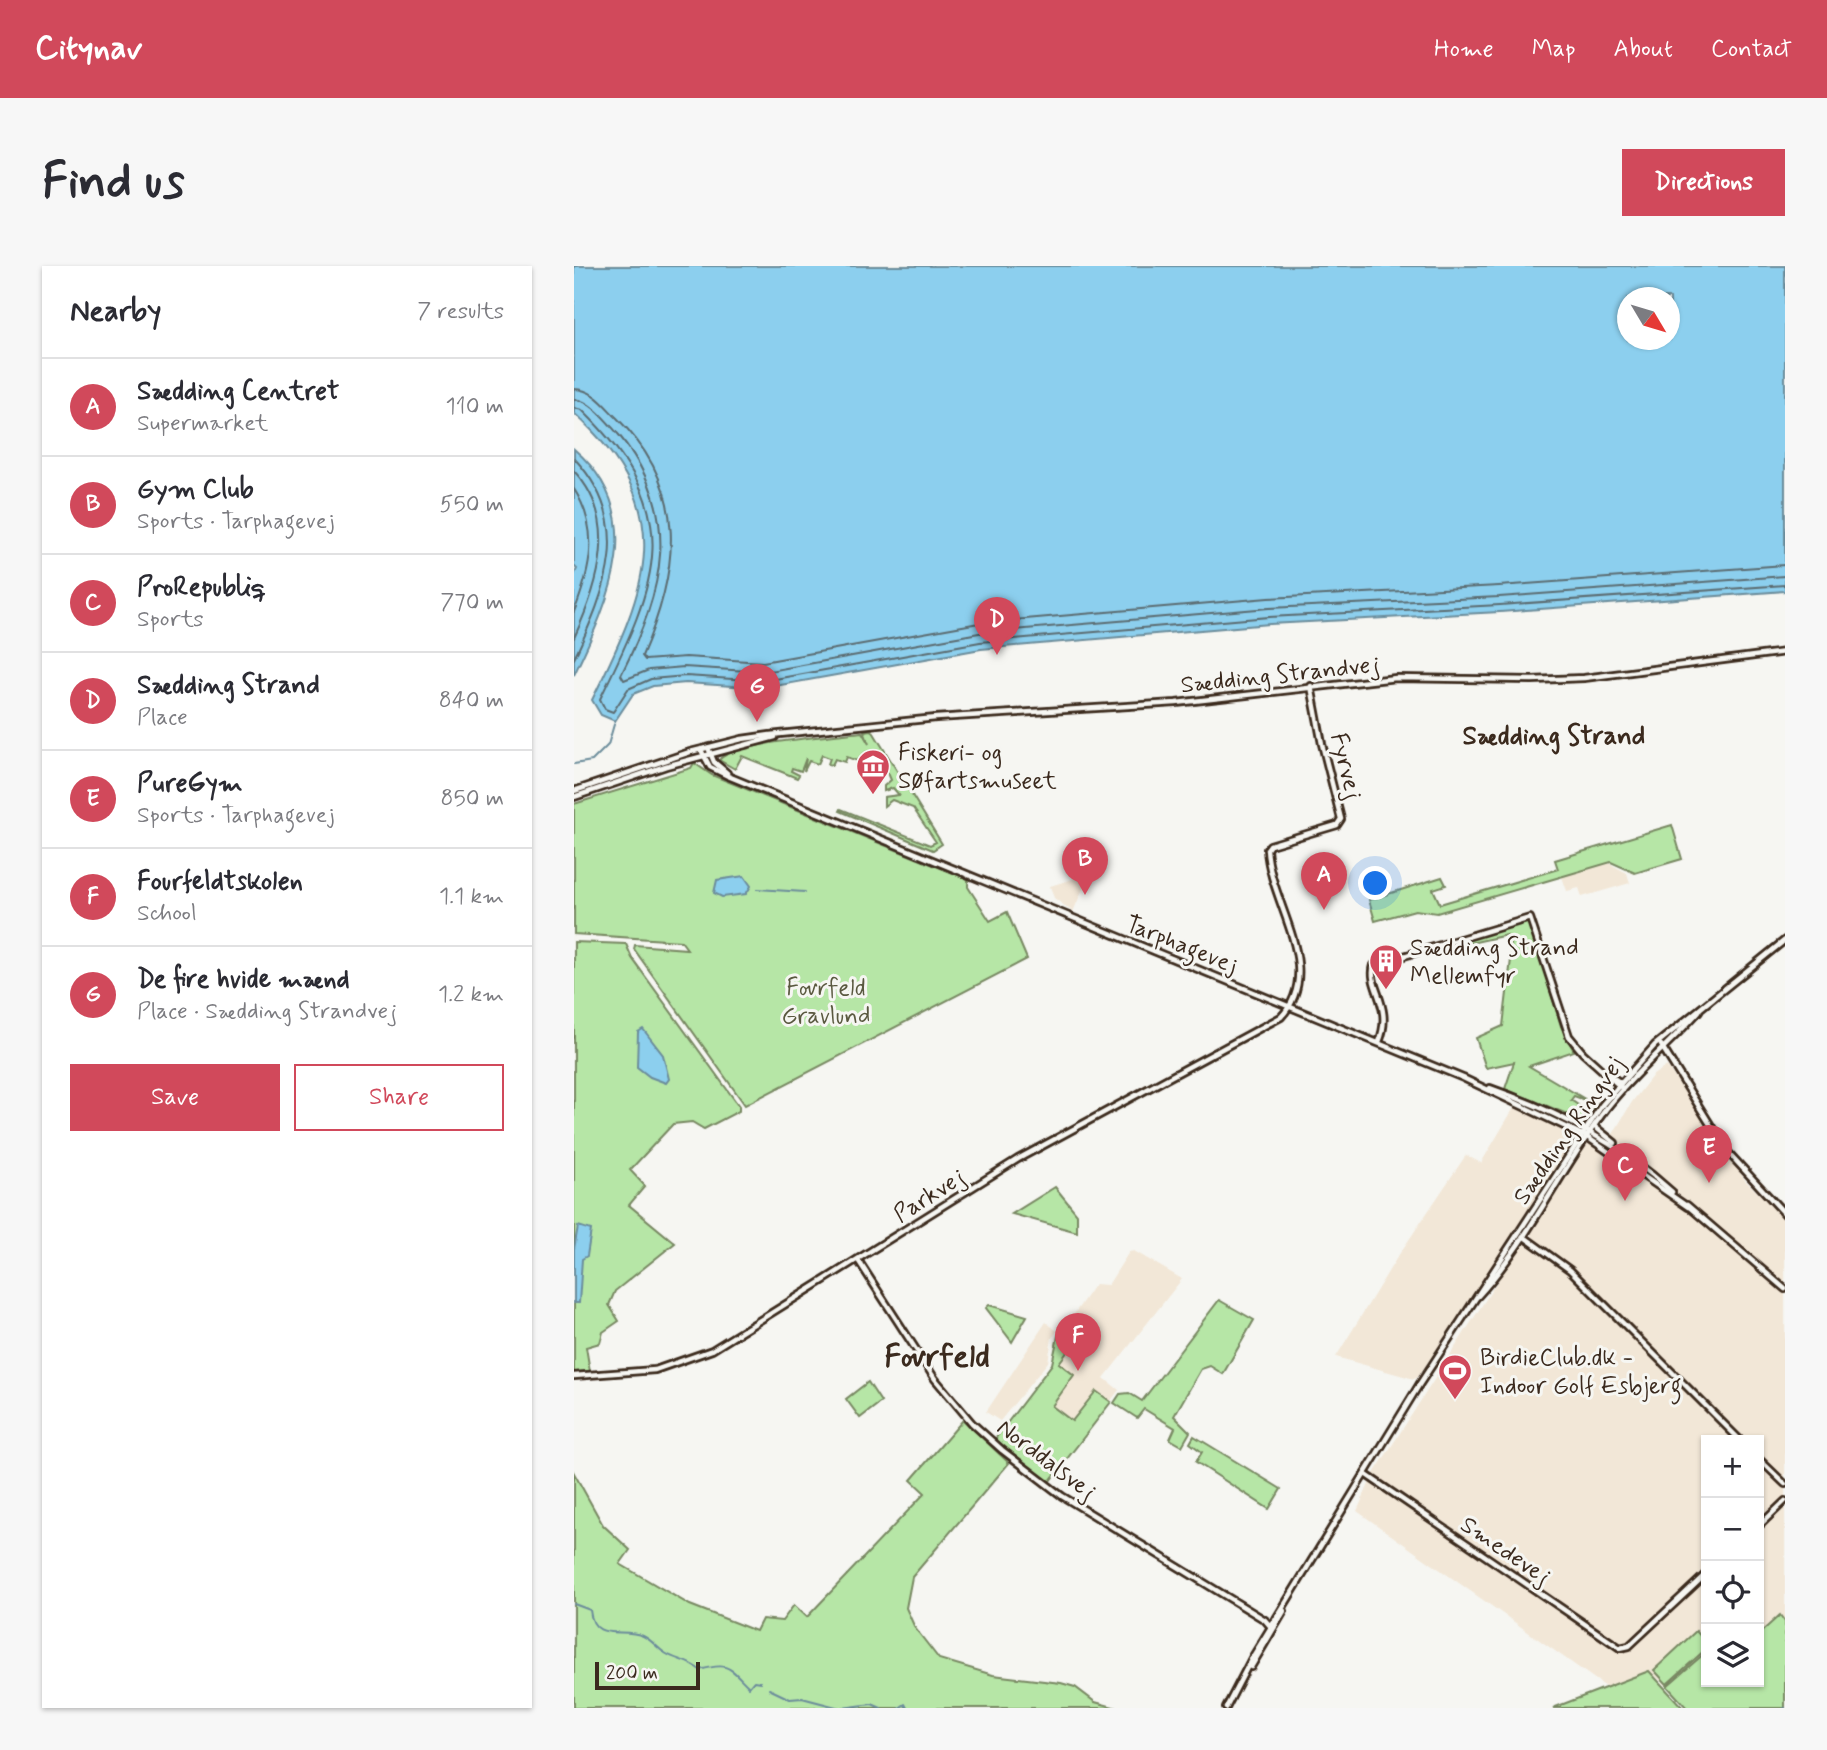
<!DOCTYPE html>
<meta charset="utf-8">
<style>
:root{--surface:#fff;--page:#f7f7f7;--text:#2b2b33;--muted:#7c7c81;--line:#e1e1e2;--accent:#d1495b}
body{margin:0;font-family:Mynerve,sans-serif;background:var(--page);color:var(--text)}
.controls{position:absolute;right:21px;bottom:21px;display:grid;overflow:hidden;border-radius:0px;box-shadow:0 2px 5px #0004}
.controls button{width:63px;height:63px;display:grid;place-items:center;padding:0;border:0;border-bottom:2px solid var(--line);background:var(--surface);color:var(--text);font:35px sans-serif}
.compass{position:absolute;left:1043px;top:21px;width:63px;height:63px;border-radius:50%;background:var(--surface);box-shadow:0 2px 5px #0004;rotate:128deg}
.scale{position:absolute;left:21px;bottom:18px;width:105px;box-sizing:border-box;padding-left:7px;border:4px solid #3b2a1e;border-top:0;font-size:19px;line-height:24px;white-space:nowrap;color:#3b2a1e;-webkit-text-stroke:5px #f6f6f2;paint-order:stroke}
.you{position:absolute;left:802px;top:618px;width:24px;height:24px;margin:-18px;border:5px solid #fff;border-radius:50%;background:#1a73e8;box-shadow:0 0 0 10px #1a73e833}
.badge{display:grid;place-items:center;width:46px;height:46px;border-radius:50%;background:var(--accent);color:#fff;font-size:23px;font-weight:700}
.pin{position:absolute;translate:-50% -58px;filter:drop-shadow(0 2px 4px #0008)}
.pin::after{content:'';position:absolute;top:37px;width:24px;height:21px;background:inherit;clip-path:polygon(0 0,100% 0,50% 100%)}
.list{margin:0;padding:0;list-style:none}
h2{display:flex;justify-content:space-between;align-items:center;height:91px;margin:0;padding:0 28px;font-size:30px}
h2 small{font-size:23px;font-weight:400;color:var(--muted)}
.list li{display:grid;grid-template-columns:46px 1fr auto;gap:21px;align-items:center;box-sizing:border-box;height:98px;padding:0 28px;border-top:2px solid var(--line)}
.list b{display:block;font-size:26px;white-space:nowrap}
.list p{margin:0;font-size:23px;white-space:nowrap;color:var(--muted)}
.list em{font-size:23px;font-style:normal;color:var(--muted)}
.actions{display:flex;gap:14px;padding:21px 28px}
.actions a{flex:1;padding:16px 0;border:2px solid var(--accent);border-radius:0px;text-align:center;font-size:24px;color:var(--accent)}
.actions .main{background:var(--accent);color:#fff}
.icon{flex:none;width:38px;height:38px;fill:none;stroke:currentColor;stroke-width:2;stroke-linecap:round;stroke-linejoin:round}
.map{position:relative;flex:none;width:1211px;height:1442px;overflow:hidden;border-radius:0px}
header{display:flex;align-items:center;gap:42px;box-sizing:border-box;height:98px;padding:0 35px;background:var(--accent);color:#fff}
header strong{font-size:33px}
nav{display:flex;gap:38px;margin-inline-start:auto;font-size:24px}
.intro{display:flex;align-items:center;justify-content:space-between;box-sizing:border-box;height:168px;padding:0 42px}
h1{margin:0;font-size:49px}
.button{padding:18px 32px;border-radius:0px;background:var(--accent);color:#fff;font-size:24px;font-weight:700}
main{display:flex;gap:42px;padding:0 42px}
aside{flex:1;background:var(--surface);border-radius:0px;box-shadow:0 2px 5px #0004}
.map>svg:first-child{display:block}
.built{fill:#f2e7d7}
.green{fill:#b6e6a6;stroke:#788862;stroke-width:2}
.water{fill:#8ccfee;stroke:#6c8d9b;stroke-width:2;fill-rule:evenodd}
.lines{fill:none;stroke-linecap:round;stroke-linejoin:round}
.shore{stroke:#5b6c71;stroke-width:2}
.stream{stroke:#6c8d9b;stroke-width:2}
.secondary-casing{stroke:#3b2a1e;stroke-width:10}
.secondary{stroke:#f6f6f2;stroke-width:4.5}
.labels{text-anchor:middle;stroke-width:6;stroke-linejoin:round;paint-order:stroke}
.street-label{font-size:24px;fill:#3b2a1e;stroke:#f6f6f2}
.poi-label{font-size:24px;fill:#3b2a1e;stroke:#f6f6f2;text-anchor:start}
.park-label{font-size:24px;fill:#5a5940;stroke:#f6f6f2}
.neighbourhood-label{font-size:26px;font-weight:bold;fill:#3b2a1e;stroke:#f6f6f2}
.district-label{font-size:32px;font-weight:bold;fill:#3b2a1e;stroke:#f6f6f2}
</style>
<header>
<strong>Citynav</strong>
<nav><a>Home</a><a>Map</a><a>About</a><a>Contact</a></nav>
</header>
<div class="intro"><h1>Find us</h1><a class="button">Directions</a></div>
<main>
<aside>
<h2>Nearby<small>7 results</small></h2>
<ul class="list">
<li><span class="badge">A</span><div><b>Sædding Centret</b><p>Supermarket</p></div><em>110 m</em></li>
<li><span class="badge">B</span><div><b>Gym Club</b><p>Sports · Tarphagevej</p></div><em>550 m</em></li>
<li><span class="badge">C</span><div><b>ProRepubliq</b><p>Sports</p></div><em>770 m</em></li>
<li><span class="badge">D</span><div><b>Sædding Strand</b><p>Place</p></div><em>840 m</em></li>
<li><span class="badge">E</span><div><b>PureGym</b><p>Sports · Tarphagevej</p></div><em>850 m</em></li>
<li><span class="badge">F</span><div><b>Fourfeldtskolen</b><p>School</p></div><em>1.1 km</em></li>
<li><span class="badge">G</span><div><b>De fire hvide mænd</b><p>Place · Sædding Strandvej</p></div><em>1.2 km</em></li>
</ul>
<div class="actions"><a class="main">Save</a><a>Share</a></div>
</aside>
<div class="map">
<svg width="1211" height="1442" viewBox="0 0 1211 1442">
<rect width="100%" height="100%" fill="#f6f6f2"/>
<filter id="ink" filterUnits="userSpaceOnUse"><feTurbulence type="fractalNoise" baseFrequency=".0143" numOctaves="2"/><feDisplacementMap in="SourceGraphic" scale="14" xChannelSelector="R" yChannelSelector="G"/><feConvolveMatrix kernelMatrix="1 2 1 2 8 2 1 2 1" color-interpolation-filters="sRGB"/></filter>
<g filter="url(#ink)">
<g class="built">
<polygon points="1034,597 1053,607 1056,617 1008,631 1005,622 993,625 988,611"/>
<polygon points="509,610 511,618 499,646 480,632 476,620"/>
<polygon points="1093,800 1171,914 1211,953 1211,1356 1205,1349 1185,1368 1185,1174 1132,1174 1132,1386 1093,1420 1075,1405 1032,1421 783,1245 799,1209 948,977 952,976 959,980 962,975 955,965 1012,879 1039,868 1058,836 1079,809"/>
<polygon points="941,840 1004,872 844,1111 840,1113 762,1091 822,993 892,889 907,897"/>
<polygon points="560,985 608,1013 530,1112 545,1124 475,1216 421,1173 478,1098 482,1074 521,1018 534,1019 555,986"/>
<polygon points="472,1056 483,1065 478,1072 474,1096 426,1155 412,1146"/>
</g>
<g class="green">
<path d="M298,464l70,114 -9,6 -93,-39 1,-2 89,36 6,-3 -23,-34 -21,-8 -8,6v-9l15,-2 -6,-7 -9,3v-5l7,-6 -3,-7h-21l-2,7 -4,-1 14,-27h-9l-8,9 -11,-4 -2,5 -10,-3 -3,6 -4,-1 2,-6 -8,-3 -4,9 -9,-3 -5,10 2,-13 -5,13 -9,-3 -1,3 8,4 -2,3 -55,-22 -7,13 -16,-9c12,-17 118,-25 143,-28l7,12 -5,-13z"/>
<polygon points="120,497 138,509 394,613 394,621 416,655 433,646 453,693 171,839 60,683 61,679 113,683 107,675 0,668 0,538 117,502"/>
<polygon points="1098,559 1108,593 1061,607 1037,596 863,647 841,644 801,655 795,634 868,611 872,619 859,623 866,638 984,603 981,594"/>
<polygon points="952,656 956,658 987,760 1000,785 955,800 1016,836 1000,830 997,834 1011,844 1022,838 1008,854 931,823 940,796 912,802 902,772 929,760 938,685 933,669 892,678 891,684 882,682 881,676"/>
<polygon points="0,676 52,678 58,692 165,840 165,845 130,863 118,856 99,858 56,904 71,920 55,939 101,977 41,1025 35,1039 45,1055 29,1066 26,1077 12,1081 16,1105 0,1106"/>
<polygon points="481,921 503,948 503,966 438,948"/>
<polygon points="645,1034 680,1054 649,1108 636,1100 627,1103 600,1150 616,1166 608,1180 596,1173 601,1162 570,1143 563,1152 540,1137 546,1128 555,1127 568,1135"/>
<polygon points="415,1039 453,1050 438,1076 412,1042"/>
<polygon points="484,1070 497,1081 485,1097 500,1109 478,1140 498,1155 522,1125 537,1136 475,1216 421,1173 478,1098"/>
<polygon points="294,1116 307,1136 286,1152 272,1133"/>
<polygon points="389,1154 435,1197 338,1311 332,1342 341,1362 365,1393 419,1409 487,1417 501,1421 521,1436 543,1442 0,1442 0,1207 29,1259 56,1284 46,1298 116,1339 182,1365 188,1353 208,1355 220,1339 233,1351 351,1227 337,1214"/>
<polygon points="620,1170 707,1223 695,1243 622,1196 628,1186 616,1177"/>
<polygon points="1206,1349 1211,1356 1211,1442 1113,1442 1093,1420 1132,1386 1132,1416 1185,1416 1185,1368"/>
<polygon points="1122,1365 1132,1376 1132,1383 1093,1418 1080,1404"/>
<polygon points="1075,1405 1109,1442 979,1442"/>
</g>
<g class="water">
<path d="M0,0h1211v325l-285,21 -230,12 -289,25 -217,39 -78,-5 -33,3 -20,8 -18,27 -14,-6 -9,-15c56,-114 89,-189 -18,-287zM1054,32h42v42h-42z"/>
<path d="M0,183c77,66 35,152 0,226v-100l3,-6 -3,-3z"/>
<polygon points="170,610 177,620 172,628 148,631 140,627 143,614"/>
<polygon points="69,763 89,789 95,813 92,817 76,811 63,801 64,766"/>
<polygon points="4,960 17,964 13,990 8,993 5,1037 0,1037 0,983"/>
</g>
<g class="lines">
<g class="shore">
<path d="M0,123c19,0 30,16 43,29 73,72 62,153 25,238l3,4 41,-3 77,5 216,-39 289,-25 231,-12 286,-21"/>
<path d="M0,133c17,1 34,24 45,36 65,80 44,156 2,240l3,5 25,-10 35,-3 80,5 215,-39 290,-25 230,-11 286,-21"/>
<path d="M0,142l8,2c106,104 76,170 18,289l5,10 8,3 15,-23 23,-10 35,-3 78,5 216,-39 289,-25 231,-12 285,-20"/>
<path d="M0,192c61,65 33,130 0,201"/>
<path d="M0,205c46,49 25,113 0,167"/>
<path d="M0,223c26,41 17,80 0,123"/>
</g>
<g class="stream">
<polyline points="0,498 18,495 34,479 41,455"/>
<polyline points="183,623 231,626"/>
<path d="M0,1338l16,6c3,33 32,17 53,26 9,4 15,13 22,17 13,8 21,6 35,17 30,-9 30,-1 49,17l5,-6 6,1"/>
<polyline points="195,1423 216,1433 228,1432 266,1442"/>
<polyline points="268,1442 298,1438 307,1442"/>
<polyline points="325,1442 331,1438 333,1442"/>
<polyline points="1210,1442 1211,1442"/>
</g>
<g class="secondary-casing">
<g id="secondary">
<polyline points="127,484 136,501 154,510 889,812 1013,871 1114,941"/>
<polyline points="135,484 140,496 153,507"/>
<polyline points="0,525 116,486 168,473 196,469 362,452 602,437 822,412 958,414 1010,412 1211,386"/>
<polyline points="0,531 92,500 201,471"/>
<path d="M805,776c15,-37 -12,-54 -5,-77l156,-47 39,118 14,17 39,35"/>
<polyline points="1087,779 1152,884 1211,948"/>
<polyline points="1031,806 1047,817"/>
<path d="M916,822c68,24 129,55 182,104"/>
<polyline points="1021,861 1041,877"/>
<polyline points="1113,939 1211,1023"/>
<polyline points="949,970 996,1004 1166,1174"/>
<polyline points="284,994 361,1113 398,1157 428,1184 488,1230 691,1354 697,1361"/>
<path d="M904,1030c51,-56 83,-127 128,-187 28,-37 63,-64 93,-98"/>
<path d="M0,1110l81,-6 57,-20 306,-191 263,-142c45,-48 -11,-113 -14,-168l3,-4 67,-20 4,-6 -19,-75 -11,-58"/>
<polyline points="1185,1193 1211,1218"/>
<polyline points="791,1208 1046,1382 1055,1380 1132,1308"/>
<polyline points="1185,1260 1211,1235"/>
<polyline points="677,1401 710,1345"/>
<polyline points="652,1442 678,1392 845,1119 1028,839 1081,779 1211,674"/>
</g>
</g>
<use href="#secondary" class="secondary"/>
</g>
</g>
<defs>
<g id="museum-pin" transform="scale(1.75)"><path d="M0 17L-7.5 6A9.5 9.5 0 1 1 7.5 6Z" fill="#d1495b" stroke="#f6f6f2"/><path d="M0-6L6-3V-2H-6V-3ZM-5-1h2V3h-2ZM-1-1h2V3h-2ZM3-1h2V3H3ZM-6 4H6V6H-6Z" fill="#fff"/></g>
<g id="building-pin" transform="scale(1.75)"><path d="M0 17L-7.5 6A9.5 9.5 0 1 1 7.5 6Z" fill="#d1495b" stroke="#f6f6f2"/><path d="M-4-6H4V6H1V3H-1V6H-4ZM-2.5-4.3h1.7v1.8h-1.7ZM.8-4.3h1.7v1.8H.8ZM-2.5-1h1.7V.8h-1.7ZM.8-1h1.7V.8H.8Z" fill="#fff"/></g>
<g id="stadium-pin" transform="scale(1.75)"><path d="M0 17L-7.5 6A9.5 9.5 0 1 1 7.5 6Z" fill="#d1495b" stroke="#f6f6f2"/><path d="M0-5a6.5 5 0 1 0 0 10a6.5 5 0 1 0 0-10ZM-3.5-1.8h7v3.6h-7Z" fill="#fff"/></g>
</defs>
<g fill-rule="evenodd">
<use href="#museum-pin" x="299" y="500"/>
<use href="#building-pin" x="812" y="695"/>
<use href="#stadium-pin" x="881" y="1105"/>
</g>
<g class="labels">
<g class="street-label">
<text transform="translate(706 408) rotate(-6)" y="8">Sædding Strandvej</text>
<text transform="translate(773 500) rotate(76)" y="8">Fyrvej</text>
<text transform="translate(608 678) rotate(22)" y="8">Tarphagevej</text>
<text transform="translate(994 864) rotate(-55)" y="8">Sædding Ringvej</text>
<text transform="translate(355 929) rotate(-32)" y="8">Parkvej</text>
<text transform="translate(473 1193) rotate(37)" y="8">Norddalsvej</text>
<text transform="translate(932 1284) rotate(34)" y="8">Smedevej</text>
</g>
<g class="poi-label">
<text x="324" y="494">Fiskeri- og<tspan x="324" dy="28">Søfartsmuseet</tspan></text>
<text x="836" y="689">Sædding Strand<tspan x="836" dy="28">Mellemfyr</tspan></text>
<text x="906" y="1099">BirdieClub.dk -<tspan x="906" dy="28">Indoor Golf Esbjerg</tspan></text>
</g>
<g class="park-label">
<text x="252" y="729">Fovrfeld<tspan x="252" dy="28">Gravlund</tspan></text>
</g>
<g class="neighbourhood-label">
<text x="980" y="478">Sædding Strand</text>
</g>
<g class="district-label">
<text x="363" y="1100">Fovrfeld</text>
</g>
</g>
</svg>
<div class="controls">
<button>+</button>
<button>−</button>
<button><svg class="icon" aria-label="locate" viewBox="0 0 24 24"><circle cx="12" cy="12" r="6"/><path d="M12 2v4M12 18v4M2 12h4M18 12h4"/></svg></button>
<button><svg class="icon" aria-label="layers" viewBox="0 0 24 24"><path d="M12 4l9 5-9 5-9-5zM3 14l9 5 9-5"/></svg></button>
</div>
<svg class="compass" viewBox="-18 -18 36 36"><path d="M0-13l5 13h-10z" fill="#e53935"/><path d="M0 13l5-13h-10z" fill="#7c7c81"/></svg>
<div class="scale">200 m</div>
<div class="you"></div>
<div class="pin badge" style="left:750px;top:644px">A</div>
<div class="pin badge" style="left:511px;top:629px">B</div>
<div class="pin badge" style="left:1051px;top:935px">C</div>
<div class="pin badge" style="left:423px;top:389px">D</div>
<div class="pin badge" style="left:1135px;top:917px">E</div>
<div class="pin badge" style="left:504px;top:1105px">F</div>
<div class="pin badge" style="left:183px;top:456px">G</div>
</div>
</main>
